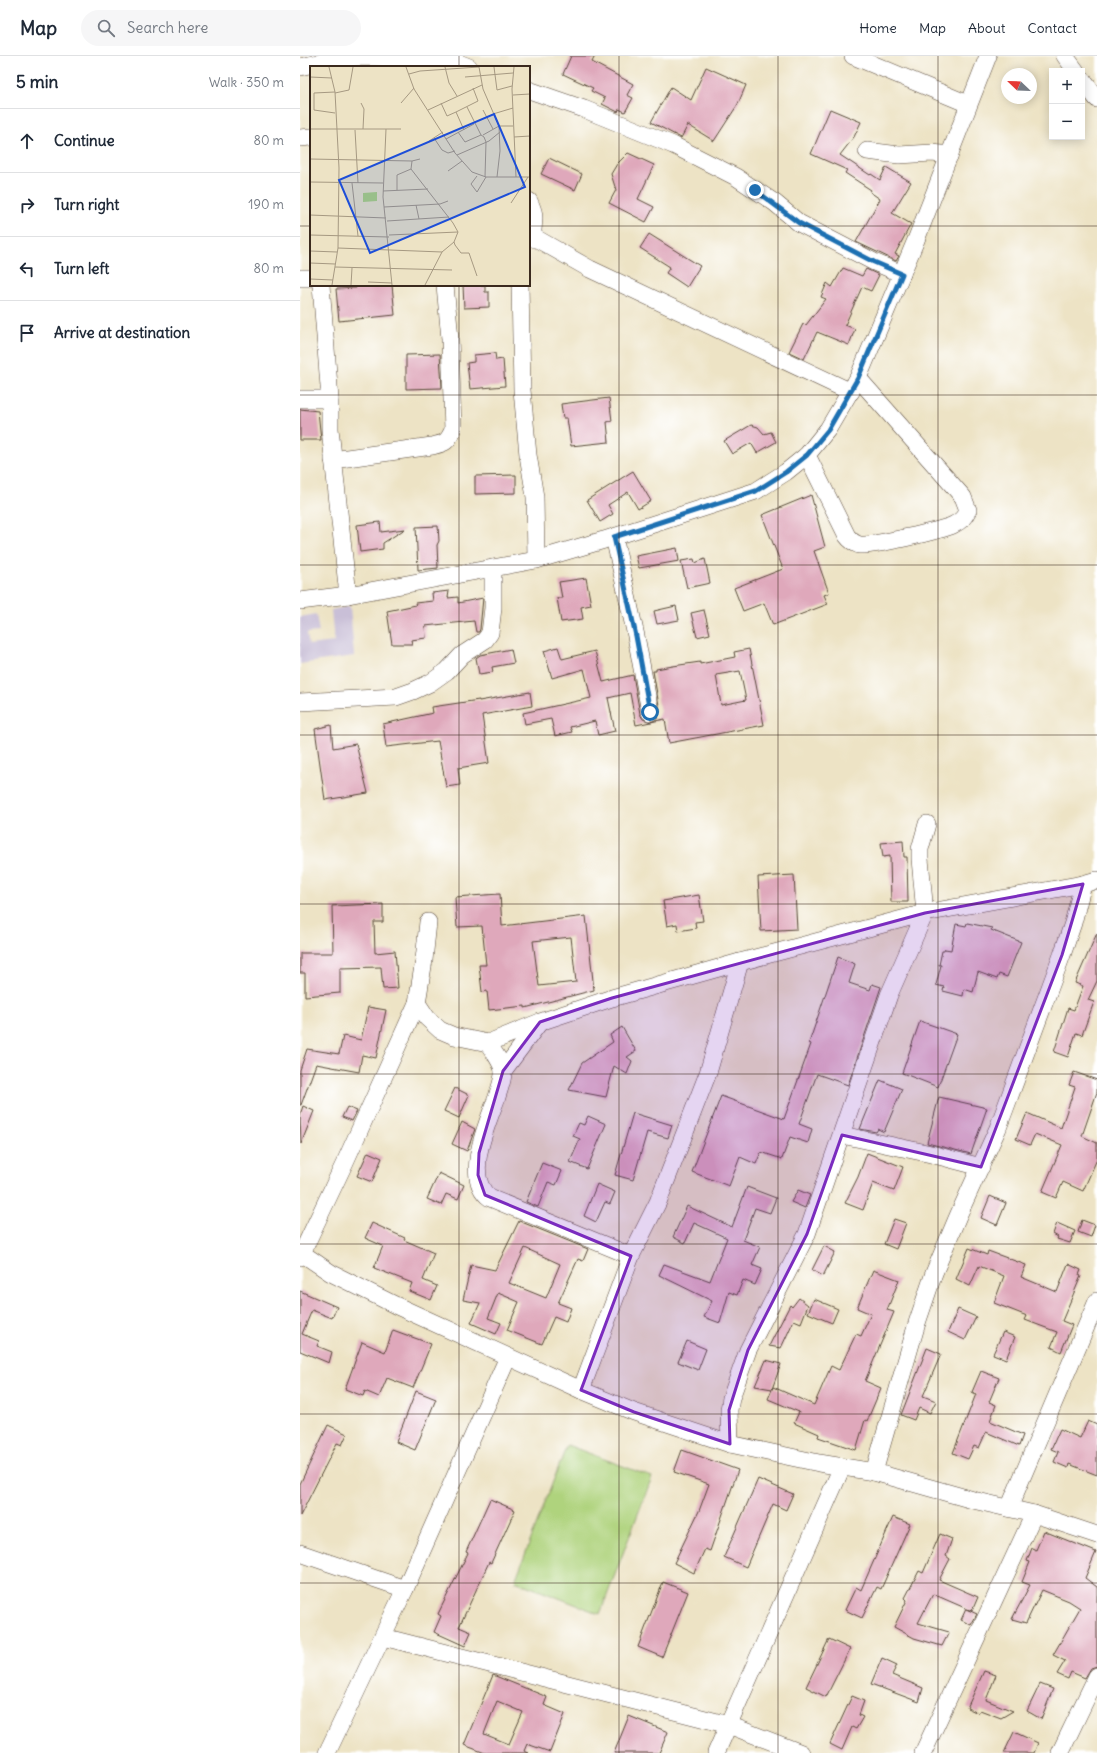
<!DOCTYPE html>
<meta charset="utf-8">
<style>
:root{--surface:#fff;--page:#f6f6f7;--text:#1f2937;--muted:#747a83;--line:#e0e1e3}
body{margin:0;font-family:Delius,sans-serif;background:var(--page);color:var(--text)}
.controls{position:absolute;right:12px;top:12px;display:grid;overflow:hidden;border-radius:0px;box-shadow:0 2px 10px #0003}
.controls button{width:36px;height:36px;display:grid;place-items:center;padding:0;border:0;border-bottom:1px solid var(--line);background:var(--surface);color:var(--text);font:20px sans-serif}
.compass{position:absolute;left:701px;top:12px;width:36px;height:36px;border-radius:50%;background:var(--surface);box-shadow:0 2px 10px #0003;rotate:293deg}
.stop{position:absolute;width:12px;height:12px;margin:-9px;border:3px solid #1f6fb2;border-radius:50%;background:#fff}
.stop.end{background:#1f6fb2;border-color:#fff;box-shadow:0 1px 4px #0008}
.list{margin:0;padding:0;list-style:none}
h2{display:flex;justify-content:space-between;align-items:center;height:52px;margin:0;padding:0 16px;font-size:17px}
h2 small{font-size:13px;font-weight:400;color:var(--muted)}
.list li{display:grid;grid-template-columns:26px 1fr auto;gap:12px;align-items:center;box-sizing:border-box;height:64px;padding:0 16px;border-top:1px solid var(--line)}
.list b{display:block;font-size:15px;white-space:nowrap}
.list em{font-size:13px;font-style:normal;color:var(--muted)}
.icon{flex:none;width:22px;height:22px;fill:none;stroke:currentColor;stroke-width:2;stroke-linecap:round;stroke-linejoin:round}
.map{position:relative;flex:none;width:797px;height:1697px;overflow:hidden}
header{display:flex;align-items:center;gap:24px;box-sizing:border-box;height:56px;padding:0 20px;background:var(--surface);border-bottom:1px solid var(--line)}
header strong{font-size:19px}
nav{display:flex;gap:22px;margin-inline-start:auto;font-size:14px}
.search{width:280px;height:36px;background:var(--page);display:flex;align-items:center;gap:10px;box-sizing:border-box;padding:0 14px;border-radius:22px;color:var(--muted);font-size:15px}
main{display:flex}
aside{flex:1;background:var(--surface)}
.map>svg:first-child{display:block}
.industrial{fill:#c9bfd7}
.green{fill:#afd37d;stroke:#757e4e}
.building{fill:#dfa8bb;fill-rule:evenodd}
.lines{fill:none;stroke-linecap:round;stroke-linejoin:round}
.minor-casing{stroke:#564637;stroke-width:18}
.minor{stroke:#fff;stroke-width:17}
.route{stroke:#1f6fb2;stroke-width:5}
.marked{fill:#7b2cbf;fill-opacity:0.2;stroke:#7b2cbf;stroke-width:3;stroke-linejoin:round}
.grid{fill:none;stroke:#3b2a1e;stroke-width:1;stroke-opacity:0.55}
.inset-road{fill:none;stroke:#a69982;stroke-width:1}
.view{fill:#1d4ed8;fill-opacity:0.15;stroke:#1d4ed8;stroke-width:2}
.inset-edge{fill:none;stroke:#3b2a1e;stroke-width:2}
</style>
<header>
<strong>Map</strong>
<div class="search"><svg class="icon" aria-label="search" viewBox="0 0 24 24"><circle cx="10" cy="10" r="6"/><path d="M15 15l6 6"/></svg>Search here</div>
<nav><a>Home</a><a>Map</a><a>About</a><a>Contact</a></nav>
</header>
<main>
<aside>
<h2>5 min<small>Walk · 350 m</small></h2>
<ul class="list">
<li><svg class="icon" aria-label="ahead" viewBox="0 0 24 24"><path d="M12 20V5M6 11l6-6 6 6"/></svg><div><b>Continue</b></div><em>80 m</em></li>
<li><svg class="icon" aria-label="right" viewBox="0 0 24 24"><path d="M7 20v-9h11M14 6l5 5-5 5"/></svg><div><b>Turn right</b></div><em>190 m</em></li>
<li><svg class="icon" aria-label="left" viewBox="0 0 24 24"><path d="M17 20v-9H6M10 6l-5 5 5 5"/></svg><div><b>Turn left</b></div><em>80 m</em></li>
<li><svg class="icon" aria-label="arrive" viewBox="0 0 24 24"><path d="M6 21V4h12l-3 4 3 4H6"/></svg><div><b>Arrive at destination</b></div></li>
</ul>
</aside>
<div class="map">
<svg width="797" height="1697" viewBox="0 0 797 1697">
<rect width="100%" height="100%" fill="#fff"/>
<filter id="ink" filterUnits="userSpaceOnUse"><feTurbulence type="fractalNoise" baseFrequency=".025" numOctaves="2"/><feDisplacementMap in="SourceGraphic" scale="8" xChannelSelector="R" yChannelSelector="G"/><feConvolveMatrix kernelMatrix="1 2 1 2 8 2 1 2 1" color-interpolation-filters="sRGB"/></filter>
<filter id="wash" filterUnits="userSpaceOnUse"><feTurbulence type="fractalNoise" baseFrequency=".012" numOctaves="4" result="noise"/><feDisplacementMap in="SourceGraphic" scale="16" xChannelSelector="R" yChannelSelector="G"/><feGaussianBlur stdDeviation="0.9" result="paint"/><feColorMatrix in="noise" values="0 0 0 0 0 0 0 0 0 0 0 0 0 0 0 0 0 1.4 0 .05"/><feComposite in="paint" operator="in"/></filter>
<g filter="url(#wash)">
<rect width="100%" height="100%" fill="#ede3c5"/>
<polygon class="industrial" points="50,550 54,600 0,608 0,561 16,558 19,576 7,577 9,589 34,586 31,554"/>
<polygon class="green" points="267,1389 352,1421 300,1558 215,1525"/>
<g id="blocks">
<g class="building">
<polygon points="271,0 295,0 292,6 333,28 327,39 333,42 325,56 319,53 318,56 302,48 305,42 291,35 293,32 263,18"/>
<polygon points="406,11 446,29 438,48 414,85 388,69 381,82 351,66 371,31 391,44"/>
<polygon points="530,53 561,66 554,81 540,99 570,119 571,118 580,124 586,111 611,126 592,157 611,168 595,198 599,200 596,205 556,186 580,143 570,136 571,134 545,117 547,114 511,98"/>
<polygon points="328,97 354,109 338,143 354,151 346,166 309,147 316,134 311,118 317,108"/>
<polygon points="249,102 282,118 275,134 241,118"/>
<polygon points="349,178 400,210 387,231 366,217 370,211 340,192"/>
<polygon points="543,212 562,220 566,213 579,219 571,235 562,231 545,269 555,273 549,289 517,276 504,303 489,296 503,268 506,269 526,243 521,241 527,227 532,231"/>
<polygon points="56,229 92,229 95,259 39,265 36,233 56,232"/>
<polygon points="163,229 185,229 185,236 189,236 189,251 164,252"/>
<polygon points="195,297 196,304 203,303 205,330 170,333 167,307 174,306 174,299"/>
<polygon points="140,298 142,332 106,333 106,299"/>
<polygon points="309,342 312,365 307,366 309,386 271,390 267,362 263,362 261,348"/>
<polygon points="0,353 18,355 21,384 0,384"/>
<polygon points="451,369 458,371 464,378 471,376 476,386 457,397 451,387 432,398 424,385"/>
<polygon points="333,415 351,445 338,453 328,436 308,449 313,458 300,466 287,444"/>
<polygon points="216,419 216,437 175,438 175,420"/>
<polygon points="511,439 525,491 514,495 529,537 524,539 528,548 473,569 464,547 443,555 434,532 483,513 462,459"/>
<polygon points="80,466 81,476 105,473 83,487 83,493 60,496 57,469"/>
<polygon points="138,470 139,485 137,489 138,512 118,514 116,471"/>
<polygon points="377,492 379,505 339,512 336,500"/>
<polygon points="394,503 395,507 405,503 410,527 387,532 381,505"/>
<polygon points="286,522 291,549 281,551 283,563 261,566 257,542 262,542 259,526"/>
<polygon points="149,535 148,542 158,541 158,547 183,542 180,573 179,576 176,576 174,565 125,570 126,582 111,584 112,588 92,588 87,555 116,549 115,547 133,545 132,537"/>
<polygon points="376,550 379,564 357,568 354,555"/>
<polygon points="404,554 410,578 397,581 391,557"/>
<path d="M258,591l4,12 33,-8 8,31 30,-7 7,39 3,5 8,3 6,-3 3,-8 -7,-40h3v-2l17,-3 27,-4v2l35,-7 -1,-5 15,-3 15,76 -95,18 -4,-24 -29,6 -6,-32 -22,5 7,33 -17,4 -3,-14 -25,6 2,5 -17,4 -4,-17 -26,5 -2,-11 68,-15 -7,-29 -32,9 -8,-27zM440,615l6,29 -25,5 -5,-30z"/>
<polygon points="211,593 214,607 192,611 193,616 179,618 176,602 180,599"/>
<polygon points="230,636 232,650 182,659 189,707 158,712 160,729 146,731 138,685 86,691 83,668 133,657 132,651 179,644 179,645"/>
<polygon points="31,669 33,692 56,688 68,737 25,744 15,673"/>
<polygon points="603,785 604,801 607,801 608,846 591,846 590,800 583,801 581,787"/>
<polygon points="494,819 497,873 461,875 458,821"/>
<path d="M200,838l2,32 84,-10 8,74 -69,18v-2l-36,4 -2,-19 -5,1 -3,-27h7l-4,-39 -25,1 -2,-30zM271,881l5,45 -37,4 -6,-45z"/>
<polygon points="399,839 403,865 395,866 396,872 378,875 377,868 367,870 363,845"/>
<polygon points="83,848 83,866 74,866 75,897 95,895 98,932 83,933 81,911 40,912 40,937 5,940 5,917 0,917 0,897 33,897 32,850"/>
<polygon points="667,867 692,872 691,874 721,886 707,921 699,918 697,923 678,916 673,936 664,933 663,940 643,935 644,931 636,929 641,909 639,909 642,895 644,895 645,893 651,894 656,868 666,870"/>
<polygon points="797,877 797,925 788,944 794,946 782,979 776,977 768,1001 754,996 768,952 774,954 783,930 775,927"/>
<polygon points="538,901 555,908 549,927 570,934 572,928 581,931 548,1029 517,1018 499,1068 512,1073 508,1087 490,1081 482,1103 461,1096 456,1108 440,1101 429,1130 392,1116 421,1040 484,1063 511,988 509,987"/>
<polygon points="68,951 86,954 76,1002 62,999 59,1016 16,1008 1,1049 0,1049 0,1014 7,993 39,998 43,980 61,984"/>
<polygon points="620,965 657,978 638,1031 602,1017"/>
<polygon points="322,971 336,995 327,1001 332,1005 327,1018 314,1010 306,1041 269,1034 282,1007 313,986 310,979"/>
<polygon points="774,1016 797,1024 797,1036 782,1080 797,1087 797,1103 783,1135 763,1126 756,1142 742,1136 762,1089 735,1078 730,1089 716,1083 727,1057 761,1072 775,1031 769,1029"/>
<polygon points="580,1024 602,1033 584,1076 578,1073 576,1076 560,1073"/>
<polygon points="155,1032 169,1039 159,1062 144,1055"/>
<polygon points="639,1041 687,1052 671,1098 627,1087"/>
<polygon points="3,1050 14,1055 1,1088 0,1059"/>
<polygon points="47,1051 57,1055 52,1065 42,1061"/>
<polygon points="333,1057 372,1069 368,1082 347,1076 333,1124 315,1119"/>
<polygon points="288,1060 306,1068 287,1113 270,1106 280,1083 273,1080 279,1067 284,1069"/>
<polygon points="162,1066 175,1073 167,1095 152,1088"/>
<polygon points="68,1096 82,1102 72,1126 57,1120"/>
<polygon points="567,1097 603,1111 594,1135 573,1127 563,1154 545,1147 558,1121"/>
<polygon points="242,1107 262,1115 256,1129 248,1126 238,1151 226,1146"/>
<polygon points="139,1117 164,1129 158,1143 146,1138 141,1149 127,1143"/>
<polygon points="297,1128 315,1136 310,1148 305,1146 296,1166 284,1160"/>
<polygon points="447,1131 476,1142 470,1157 455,1152 443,1184 460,1191 452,1209 462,1213 455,1229 443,1224 437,1239 429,1236 420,1267 404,1261 412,1245 359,1219 364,1208 410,1225 427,1182 394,1167 385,1187 373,1181 387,1150 432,1171"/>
<polygon points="498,1134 510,1139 505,1152 491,1146"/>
<polygon points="690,1140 706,1147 697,1169 681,1162"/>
<polygon points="594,1163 606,1167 596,1193 584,1188"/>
<polygon points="782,1164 795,1169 791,1181 778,1176"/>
<path d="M219,1165l69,28 -5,12 -5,-2 -20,44 13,5 -5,14 -12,-5 -12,27 -35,-14 12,-28 -21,-9 -10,25 13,5 -5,11 -25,-11 9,-20 -17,-3 8,-35 24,5zM225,1192l35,16 -14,34 -37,-15z"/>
<polygon points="72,1167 105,1182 104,1184 134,1197 123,1224 137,1230 131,1244 109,1235 112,1227 74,1212 83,1190 65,1182"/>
<polygon points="757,1167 775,1175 770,1187 757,1183 758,1181 753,1178"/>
<polygon points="524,1190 535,1196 523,1220 512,1214"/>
<polygon points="669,1192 687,1199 688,1195 726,1209 721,1221 757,1236 768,1208 781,1214 779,1219 781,1220 762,1265 772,1269 761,1296 751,1291 757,1276 725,1264 727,1260 694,1247 704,1220 679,1210 670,1230 656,1223"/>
<polygon points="573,1214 599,1224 587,1254 594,1256 565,1325 581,1332 567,1365 565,1364 556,1394 518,1381 519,1378 494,1367 499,1356 468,1343 473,1331 514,1349 531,1310 539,1314 556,1278 561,1280 571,1258 557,1252"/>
<polygon points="0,1235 37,1251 32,1262 12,1254 2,1278 19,1285 17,1290 32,1296 29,1307 0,1295"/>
<polygon points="499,1242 508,1249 501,1267 494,1264 481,1292 469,1290 490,1249 492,1251"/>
<polygon points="514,1243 538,1253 532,1267 508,1257"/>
<polygon points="658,1253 676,1261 665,1284 648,1276"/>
<polygon points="93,1274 131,1288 113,1332 87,1322 79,1341 65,1335 63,1340 45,1333 62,1286 85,1296"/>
<polygon points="703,1276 715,1281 706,1303 693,1298"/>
<polygon points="387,1285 406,1293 398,1314 378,1306"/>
<polygon points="627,1292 641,1298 623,1340 636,1345 630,1357 619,1352 614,1364 601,1359"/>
<polygon points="466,1304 481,1308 472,1333 455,1330"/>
<polygon points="681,1315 699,1322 689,1346 696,1349 690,1365 723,1379 719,1390 686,1376 679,1392 674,1390 668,1403 653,1397 676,1338 672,1336"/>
<polygon points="116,1335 136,1343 115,1394 96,1386"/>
<polygon points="788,1365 797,1369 797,1419 769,1408 768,1412 754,1406 758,1396 751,1393 760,1373 780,1382"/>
<polygon points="28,1369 47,1378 42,1389 37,1387 0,1460 0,1428"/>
<polygon points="382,1394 438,1414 410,1495 405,1493 394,1517 374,1507 399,1455 409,1428 374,1416"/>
<polygon points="458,1423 493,1438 486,1454 473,1448 446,1511 424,1501"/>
<polygon points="190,1443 215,1454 191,1507 189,1506 159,1571 171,1576 165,1590 134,1576 141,1560 138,1558 168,1497 166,1496"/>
<polygon points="593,1461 610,1468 581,1533 577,1531 562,1562 545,1554 556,1531 561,1534"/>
<polygon points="744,1475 796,1496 785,1522 797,1531 797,1610 791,1612 785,1622 771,1616 768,1623 757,1618 765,1605 753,1599 780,1552 769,1545 742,1534 726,1567 712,1563 730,1529 722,1526 730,1506 727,1505 732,1492 736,1494"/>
<polygon points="640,1478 652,1483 646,1500 650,1503 639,1524 678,1541 672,1555 633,1538 618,1567 649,1576 642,1590 614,1582 594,1571 607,1544 605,1542 619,1515 623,1517"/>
<polygon points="363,1526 388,1536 362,1601 338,1591"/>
<polygon points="666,1553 677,1558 671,1569 661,1564"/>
<polygon points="529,1583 550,1593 526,1641 506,1631"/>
<polygon points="582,1602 597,1609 592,1619 623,1632 619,1646 571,1628"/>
<polygon points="684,1615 696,1619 686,1644 713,1655 701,1662 680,1654 678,1657 667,1652"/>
<path d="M193,1619l54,22 -3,8 21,9 -15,38 -23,-8 -3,7 5,2h-44l-21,-8zM197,1645l26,11 -14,32 -25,-10z"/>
<polygon points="740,1628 753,1633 741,1663 727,1655"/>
<polygon points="552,1640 564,1645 559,1659 563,1661 556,1673 552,1671 542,1694 530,1688"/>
<polygon points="329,1660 368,1676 359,1697 314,1697"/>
<polygon points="714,1676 738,1687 734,1697 704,1697"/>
</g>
</g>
</g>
<g filter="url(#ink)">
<use href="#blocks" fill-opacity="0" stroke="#564637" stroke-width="1"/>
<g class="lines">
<g class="minor-casing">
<g id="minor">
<polyline points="137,0 137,3 159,7 169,11"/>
<polyline points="553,0 668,48"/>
<polyline points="765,0 776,15"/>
<polyline points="0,11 40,2 65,1 137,3 137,11"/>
<polyline points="782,23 797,43"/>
<polyline points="229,34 284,53 373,89 436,121 475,147 499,167 574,206 602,218"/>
<polyline points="0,82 11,81"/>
<polyline points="567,95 599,99 632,97 650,99"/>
<path d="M229,145c9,19 3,18 4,36"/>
<polyline points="229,181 239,184 290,213 551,336"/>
<polyline points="0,222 11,222"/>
<polyline points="21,229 30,343 30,373 48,539"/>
<polyline points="220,229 222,334 228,399 235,441 236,504"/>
<polyline points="0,343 30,343"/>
<path d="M507,399l40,81c3,4 7,7 12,9 10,2 84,-15 94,-20 8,-4 11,-7 15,-15l-5,-13 -105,-119"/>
<path d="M33,404l99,-14c13,-3 15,-3 21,-16l-3,-91 -5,-54"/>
<polyline points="314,481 336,580 350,656"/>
<polyline points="0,545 48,539 236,504 304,484 456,435 486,416 507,399 528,373 558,322 616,184 688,0"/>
<polyline points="0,646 96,641 113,635 130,627 147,615 162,599 185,584 190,577 193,552 193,512"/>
<polyline points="117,947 127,962 140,974 154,980 188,987 240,966 312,942 440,906 625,857 783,828 797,824"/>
<path d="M188,987c5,9 13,17 15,27 1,9 -4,19 -6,27 -9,25 -35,81 -7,101l141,58"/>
<polyline points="203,1015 239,967"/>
<polyline points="542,1079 631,1098 681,1111"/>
<polyline points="0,1196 31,1217 95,1249 281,1334 334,1356 430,1388 519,1407 574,1416 673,1444 734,1458 797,1479"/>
<polyline points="0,1201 46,1104 117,947 124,904 128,866"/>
<polyline points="281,1334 331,1200 358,1146 408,1017 440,906"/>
<polyline points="430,1388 429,1354 431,1342 448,1294 507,1178 589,939 625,857 620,803 620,793 627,768"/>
<polyline points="574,1416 617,1267 634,1217 658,1160 698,1072 762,899 773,867 783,828"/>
<polyline points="709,1452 797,1245"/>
<polyline points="0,1497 105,1533"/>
<polyline points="83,1581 429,1669 501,1697"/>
<polyline points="27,1697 105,1533 208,1301"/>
<polyline points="416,1697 542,1411"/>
<polyline points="623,1697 734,1458"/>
<polyline points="760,1697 797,1620"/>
</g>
</g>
<use href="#minor" class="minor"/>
</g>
</g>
<g class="lines" filter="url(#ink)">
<polyline class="route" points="350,656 336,580 314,481 456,435 486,416 507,399 528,374 558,322 602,218 574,206 499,167 455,134"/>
</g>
<path class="marked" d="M783,828l-21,71 -81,212 -139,-32 -35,99 -59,116 -19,60 1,34 -96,-32 -53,-22 50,-134 -146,-61 -7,-20 1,-22 24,-82 37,-49 72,-24 313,-85z"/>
<path class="grid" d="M159,0v11M319,0v1697M478,0v1697M638,0v1697M0,170h11M229,170h568M159,229v1468M0,339h797M0,509h797M0,679h797M0,848h797M0,1018h797M0,1188h797M0,1358h797M0,1527h797"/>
<g transform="translate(10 10)">
<rect width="220" height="220" fill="#ede3c5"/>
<path d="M67,126v9l-14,1v-9z" fill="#afd37d"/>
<path class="inset-road" d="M19,1l6,25 4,76 -1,80 -6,37M96,1l8,22 41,64 17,19 14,5h44M135,1l4,16 8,13M169,1l4,22 16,37 -16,9M184,1l3,23 15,-4M204,1l-2,22 4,88M99,8l11,-3 59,-4M0,11l22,1M155,11l48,-4M25,26l-21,1v17l21,3M25,27l14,-3 4,-23M203,29l17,-1M51,37l3,6 -1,20M91,37l13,-15M131,37l6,13 9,-4 22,-11 -5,-13M157,41l14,28M118,44l54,-25M173,44l10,19M146,46l8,18M183,48l20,-6M0,63h91M76,63l-3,68 9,88M45,64l3,53M148,66l7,10 16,-7 3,2 2,5 -1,35M204,71l16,-1M124,72l8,12 6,3 7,-2M136,73l28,-15M119,75l14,-9M147,89l32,-14 11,-9M0,93l102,2 8,-2M102,95l-1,8 42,54 5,9 -4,10 1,3 6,8h8l8,23M138,105l14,-10M167,110l-6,8 6,8 9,-15M187,111l3,-26 -1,-25h14M0,116l73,1M42,117l6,53M87,124v-15l14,-6M73,125l45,-2M201,137l17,-26M106,139l3,14M74,141l56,-3 8,-3M0,149l76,3M77,155l62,-4M0,169l79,2M79,169l69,-3M28,182l104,4M0,185l27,1M0,197l25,1M25,201l117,3M0,213l23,1M58,216l24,1M41,219l1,-17M115,219l17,-33 12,-10"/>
<path class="view" d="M184,48l31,73 -155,66 -31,-73z"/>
<rect width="220" height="220" class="inset-edge"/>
</g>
</svg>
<div class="controls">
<button>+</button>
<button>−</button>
</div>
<svg class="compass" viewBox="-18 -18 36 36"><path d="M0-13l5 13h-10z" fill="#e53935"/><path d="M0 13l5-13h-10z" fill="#747a83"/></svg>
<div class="stop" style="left:350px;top:656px"></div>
<div class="stop end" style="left:455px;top:134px"></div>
</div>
</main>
